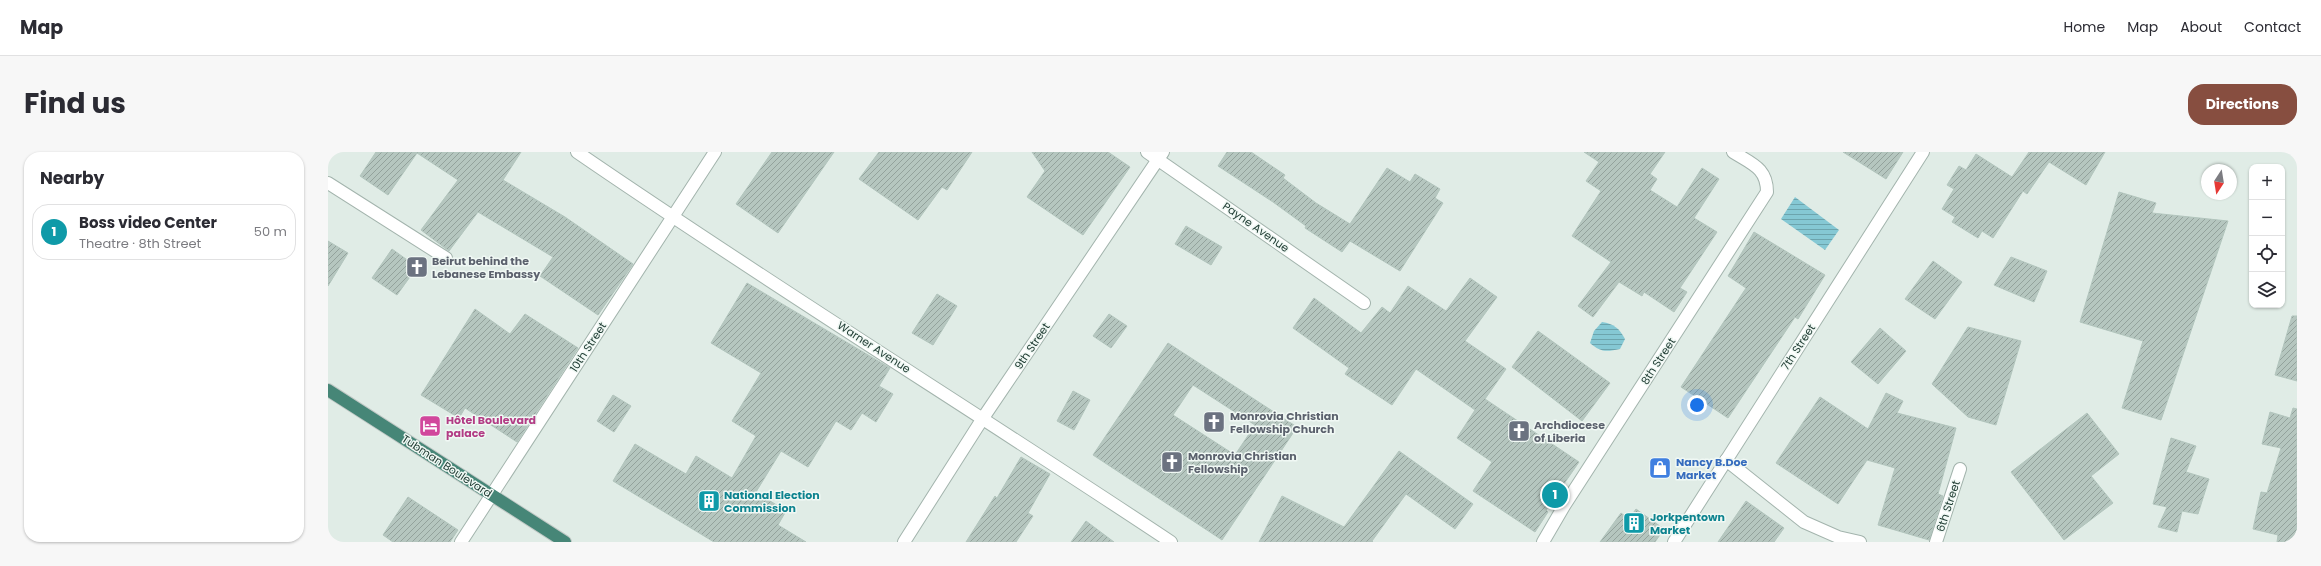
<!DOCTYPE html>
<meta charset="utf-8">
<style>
:root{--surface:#fff;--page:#f7f7f7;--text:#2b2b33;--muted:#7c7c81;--line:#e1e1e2;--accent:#874e40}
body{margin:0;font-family:Poppins,sans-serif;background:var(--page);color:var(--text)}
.controls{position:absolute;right:12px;top:12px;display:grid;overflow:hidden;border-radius:8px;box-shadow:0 1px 3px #0004}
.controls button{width:36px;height:36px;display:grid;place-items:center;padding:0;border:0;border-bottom:1px solid var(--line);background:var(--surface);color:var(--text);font:20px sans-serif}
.compass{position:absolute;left:1873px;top:12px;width:36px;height:36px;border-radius:50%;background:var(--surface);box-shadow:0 1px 3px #0004;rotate:192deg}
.you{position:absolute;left:1369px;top:253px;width:14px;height:14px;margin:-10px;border:3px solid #fff;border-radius:50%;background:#1a73e8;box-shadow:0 0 0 6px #1a73e833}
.badge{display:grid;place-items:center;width:26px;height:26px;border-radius:50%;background:var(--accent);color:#fff;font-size:13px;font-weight:700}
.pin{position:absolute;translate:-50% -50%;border:2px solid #fff;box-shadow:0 1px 4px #0006}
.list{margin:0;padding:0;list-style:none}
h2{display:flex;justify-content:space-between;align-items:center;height:52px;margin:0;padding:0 16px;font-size:17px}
h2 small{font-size:13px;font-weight:400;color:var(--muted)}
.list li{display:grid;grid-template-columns:26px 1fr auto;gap:12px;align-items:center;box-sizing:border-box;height:56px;margin:0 8px 8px;padding:0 8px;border:1px solid var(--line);border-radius:16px}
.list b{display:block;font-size:15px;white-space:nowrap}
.list p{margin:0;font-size:13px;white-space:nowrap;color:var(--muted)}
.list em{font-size:13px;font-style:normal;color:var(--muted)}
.icon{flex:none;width:22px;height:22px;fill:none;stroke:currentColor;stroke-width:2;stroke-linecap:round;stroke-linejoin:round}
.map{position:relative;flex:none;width:1969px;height:390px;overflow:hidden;border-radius:16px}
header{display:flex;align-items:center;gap:24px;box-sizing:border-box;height:56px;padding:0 20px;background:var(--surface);border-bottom:1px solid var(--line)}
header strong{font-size:19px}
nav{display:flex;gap:22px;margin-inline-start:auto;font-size:14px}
.intro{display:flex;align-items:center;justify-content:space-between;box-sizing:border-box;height:96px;padding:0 24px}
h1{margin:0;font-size:28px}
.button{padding:10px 18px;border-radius:16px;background:var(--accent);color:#fff;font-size:14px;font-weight:700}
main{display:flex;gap:24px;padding:0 24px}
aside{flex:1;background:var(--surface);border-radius:16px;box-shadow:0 1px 3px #0004}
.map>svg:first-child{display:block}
.water{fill:url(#water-rules)}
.building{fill:url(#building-hatch);stroke:#b2c5bd;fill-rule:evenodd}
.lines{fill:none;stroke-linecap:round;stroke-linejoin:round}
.minor-casing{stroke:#a3b4ad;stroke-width:14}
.trunk-casing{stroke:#c1c9c6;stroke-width:14}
.minor{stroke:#fff;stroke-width:12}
.trunk{stroke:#468677;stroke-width:12}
.labels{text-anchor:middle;stroke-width:3;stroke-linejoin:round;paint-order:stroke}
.street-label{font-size:11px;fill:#203d34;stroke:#f0f8f4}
.worship-label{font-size:11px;font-weight:bold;fill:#5b616d;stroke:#f0f8f4;text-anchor:start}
.hotel-label{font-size:11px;font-weight:bold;fill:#b23c85;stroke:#f0f8f4;text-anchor:start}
.shop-label{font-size:11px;font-weight:bold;fill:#366cbe;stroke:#f0f8f4;text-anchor:start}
.culture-label{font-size:11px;font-weight:bold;fill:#0d838f;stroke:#f0f8f4;text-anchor:start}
</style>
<header>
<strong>Map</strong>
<nav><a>Home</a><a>Map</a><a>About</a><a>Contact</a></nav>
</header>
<div class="intro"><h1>Find us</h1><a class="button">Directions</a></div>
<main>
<aside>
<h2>Nearby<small></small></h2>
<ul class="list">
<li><span class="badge" style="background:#0f9aa8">1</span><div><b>Boss video Center</b><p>Theatre · 8th Street</p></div><em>50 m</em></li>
</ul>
</aside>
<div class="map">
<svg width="1969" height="390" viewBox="0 0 1969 390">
<defs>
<pattern id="water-rules" width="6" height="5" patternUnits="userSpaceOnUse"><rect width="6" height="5" fill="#85c8d4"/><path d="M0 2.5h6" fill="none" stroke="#6ca4ad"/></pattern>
<pattern id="building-hatch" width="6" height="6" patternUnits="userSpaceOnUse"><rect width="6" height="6" fill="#b5c6bf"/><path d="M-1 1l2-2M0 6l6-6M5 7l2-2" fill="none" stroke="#93a29c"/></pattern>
</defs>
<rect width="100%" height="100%" fill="#e0ece6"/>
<g class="water">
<polygon points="1467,45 1511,78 1497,98 1453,67"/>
<path d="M1274,170c12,2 17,6 23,17l-5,10c-14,3 -20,3 -30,-6l4,-12z"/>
</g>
<g class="building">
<polygon points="48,0 193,0 175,28 237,65 305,112 270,163 212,124 225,105 150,60 121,99 93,78 130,28 89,1 60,43 32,24"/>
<polygon points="444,0 506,0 450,81 408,52"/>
<polygon points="551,0 644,0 619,38 614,35 590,68 531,27"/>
<polygon points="704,0 780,0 802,15 755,83 699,45 717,19"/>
<polygon points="899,0 923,0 957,23 955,26 988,51 1022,72 1059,16 1082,30 1087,22 1112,37 1107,46 1115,51 1072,119 1022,89 1014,100 977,76 978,74 945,50 890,14"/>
<polygon points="1256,0 1337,0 1322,22 1329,27 1322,38 1349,55 1374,16 1391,27 1366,66 1389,80 1352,136 1359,140 1346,160 1316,140 1314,144 1291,130 1265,165 1250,154 1283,110 1244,84 1273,39 1258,29 1271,10"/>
<polygon points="1515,0 1575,0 1558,27"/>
<polygon points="1701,0 1777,0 1758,33 1721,10 1699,42 1695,39 1665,86 1654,79 1650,86 1624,70 1627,65 1614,57 1626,37 1619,33 1631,14 1638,18 1648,2 1684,25"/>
<polygon points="1791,40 1828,51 1824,61 1900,69 1833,268 1794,256 1815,189 1752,170"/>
<polygon points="858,74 894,95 883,113 847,92"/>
<polygon points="1426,80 1497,123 1470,167 1467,165 1400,266 1353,235 1418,136 1400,124"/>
<polygon points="0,89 20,101 0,134"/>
<polygon points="64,97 89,115 69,143 44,126"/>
<polygon points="1683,105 1719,119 1706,150 1666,133"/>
<polygon points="1605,109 1634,130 1607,167 1577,147"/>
<polygon points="1142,126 1169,145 1137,189 1178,217 1157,247 1251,310 1218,358 1220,360 1207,380 1145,339 1164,310 1129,286 1147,258 1088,217 1064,253 1017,222 1021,216 965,176 986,146 1033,181 1054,155 1062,161 1080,134 1118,159"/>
<polygon points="419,131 562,216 551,234 565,242 548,270 534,261 523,278 508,269 480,315 453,299 428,340 458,359 450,373 478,390 386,390 285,329 307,292 358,322 368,304 404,326 428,284 404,269 433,221 383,191"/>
<polygon points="609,142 629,154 605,193 584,181"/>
<polygon points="147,157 182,182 197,162 250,196 189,290 137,256 131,266 93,243"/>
<polygon points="781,162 799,174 783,196 765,184"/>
<polygon points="1964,164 1969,164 1969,229 1947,223"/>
<polygon points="1640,175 1693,189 1668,273 1640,265 1604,232"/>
<polygon points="1552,176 1578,199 1550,232 1523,210"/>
<polygon points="1210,179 1282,231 1254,269 1184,215"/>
<path d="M840,191l129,84 -75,113 -129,-85zM865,233l62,40 -20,30 -62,-40z"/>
<polygon points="745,239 762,248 746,278 729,269"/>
<polygon points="1558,241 1575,249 1569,261 1628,276 1610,342 1615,344 1601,388 1550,373 1567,316 1539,308 1510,352 1448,311 1492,245 1540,277"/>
<polygon points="285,243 303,254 286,280 269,269"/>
<polygon points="1965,256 1969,257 1969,390 1949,390 1950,383 1925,377 1933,340 1939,341 1953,296 1934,292 1942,260 1962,266"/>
<polygon points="1759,261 1791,302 1763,324 1785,351 1736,388 1683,320"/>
<polygon points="1843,286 1868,294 1858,320 1881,327 1870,362 1854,359 1849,380 1830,375 1839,355 1825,352"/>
<polygon points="1071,299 1145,352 1127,377 1078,342 1044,389 1045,390 931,390 954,344 1016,375"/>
<polygon points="693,305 722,322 700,361 705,364 688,390 638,390 667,344 669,346"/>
<polygon points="80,345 130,378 122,390 65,390 55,383"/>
<polygon points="1418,349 1456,376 1446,390 1390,390"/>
<polygon points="1308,357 1336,377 1327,390 1272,390 1293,361 1301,367"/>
<polygon points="758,369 786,390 743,390"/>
</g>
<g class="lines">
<g class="minor-casing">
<g id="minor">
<path d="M249,0c195,134 397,259 594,390"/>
<polyline points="819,0 1036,151"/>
<polyline points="0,31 118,106"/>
<polyline points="1398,308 1476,370 1510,385 1532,390"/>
<polyline points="133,390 387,0"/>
<polyline points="576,390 655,266 835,0"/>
<path d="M1215,390l21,-36 203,-314c0,-24 -15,-28 -34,-40"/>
<polyline points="1346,390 1595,0"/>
<polyline points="1608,390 1632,317"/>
</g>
</g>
<g class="trunk-casing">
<polyline id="trunk" points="0,238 237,390"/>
</g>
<use href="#minor" class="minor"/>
<use href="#trunk" class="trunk"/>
</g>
<defs>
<g id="church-square" transform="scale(1.15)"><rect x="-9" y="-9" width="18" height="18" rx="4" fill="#6b7280" stroke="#f0f8f4"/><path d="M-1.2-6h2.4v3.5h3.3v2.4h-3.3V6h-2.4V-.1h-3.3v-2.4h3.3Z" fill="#fff"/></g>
<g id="hotel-square" transform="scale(1.15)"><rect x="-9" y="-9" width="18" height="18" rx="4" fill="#d1479c" stroke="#f0f8f4"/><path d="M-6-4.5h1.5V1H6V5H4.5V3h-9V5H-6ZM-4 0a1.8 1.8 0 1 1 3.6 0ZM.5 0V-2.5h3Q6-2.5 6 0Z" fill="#fff"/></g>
<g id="shop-square" transform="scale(1.15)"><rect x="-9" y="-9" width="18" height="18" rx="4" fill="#3f7fe0" stroke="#f0f8f4"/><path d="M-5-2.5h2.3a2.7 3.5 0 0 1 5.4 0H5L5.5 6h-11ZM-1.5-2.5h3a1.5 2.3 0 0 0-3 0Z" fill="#fff"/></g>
<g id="building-square" transform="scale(1.15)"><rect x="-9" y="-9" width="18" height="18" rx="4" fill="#0f9aa8" stroke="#f0f8f4"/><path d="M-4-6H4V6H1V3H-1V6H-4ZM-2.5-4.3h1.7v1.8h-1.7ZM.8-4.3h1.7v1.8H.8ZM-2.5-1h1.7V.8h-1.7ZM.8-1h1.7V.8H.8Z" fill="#fff"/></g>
</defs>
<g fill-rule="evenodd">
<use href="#church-square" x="89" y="115"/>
<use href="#church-square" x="886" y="270"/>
<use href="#hotel-square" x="102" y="274"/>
<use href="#church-square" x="1191" y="279"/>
<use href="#church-square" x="844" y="310"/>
<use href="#shop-square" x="1332" y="316"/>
<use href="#building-square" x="381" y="349"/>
<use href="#building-square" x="1306" y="371"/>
</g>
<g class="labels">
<g class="street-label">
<text transform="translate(928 75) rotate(35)" y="4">Payne Avenue</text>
<text transform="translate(704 194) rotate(-56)" y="4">9th Street</text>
<text transform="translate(260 195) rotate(-57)" y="4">10th Street</text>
<text transform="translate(546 195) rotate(33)" y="4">Warner Avenue</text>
<text transform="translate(1470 195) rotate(-57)" y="4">7th Street</text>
<text transform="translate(1330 209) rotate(-57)" y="4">8th Street</text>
<text transform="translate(119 314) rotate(33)" y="4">Tubman Boulevard</text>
<text transform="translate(1620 354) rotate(-72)" y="4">6th Street</text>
</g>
<g class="worship-label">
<text x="104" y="113">Beirut behind the<tspan x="104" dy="13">Lebanese Embassy</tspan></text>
<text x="902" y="268">Monrovia Christian<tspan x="902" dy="13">Fellowship Church</tspan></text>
<text x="1206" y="277">Archdiocese<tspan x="1206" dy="13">of Liberia</tspan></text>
<text x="860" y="308">Monrovia Christian<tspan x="860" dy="13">Fellowship</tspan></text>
</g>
<g class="hotel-label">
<text x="118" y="272">Hôtel Boulevard<tspan x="118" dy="13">palace</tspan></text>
</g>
<g class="shop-label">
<text x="1348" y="314">Nancy B.Doe<tspan x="1348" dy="13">Market</tspan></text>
</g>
<g class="culture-label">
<text x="396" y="347">National Election<tspan x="396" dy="13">Commission</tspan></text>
<text x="1322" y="369">Jorkpentown<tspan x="1322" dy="13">Market</tspan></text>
</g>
</g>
</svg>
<div class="controls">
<button>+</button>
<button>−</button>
<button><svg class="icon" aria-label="locate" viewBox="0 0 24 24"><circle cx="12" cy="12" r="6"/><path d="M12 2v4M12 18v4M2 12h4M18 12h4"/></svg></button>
<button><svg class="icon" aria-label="layers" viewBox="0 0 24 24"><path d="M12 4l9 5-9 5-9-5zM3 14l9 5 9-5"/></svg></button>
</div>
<svg class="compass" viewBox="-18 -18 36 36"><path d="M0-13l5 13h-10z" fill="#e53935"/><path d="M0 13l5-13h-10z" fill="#7c7c81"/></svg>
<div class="you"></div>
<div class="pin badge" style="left:1227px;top:343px;background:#0f9aa8">1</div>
</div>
</main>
